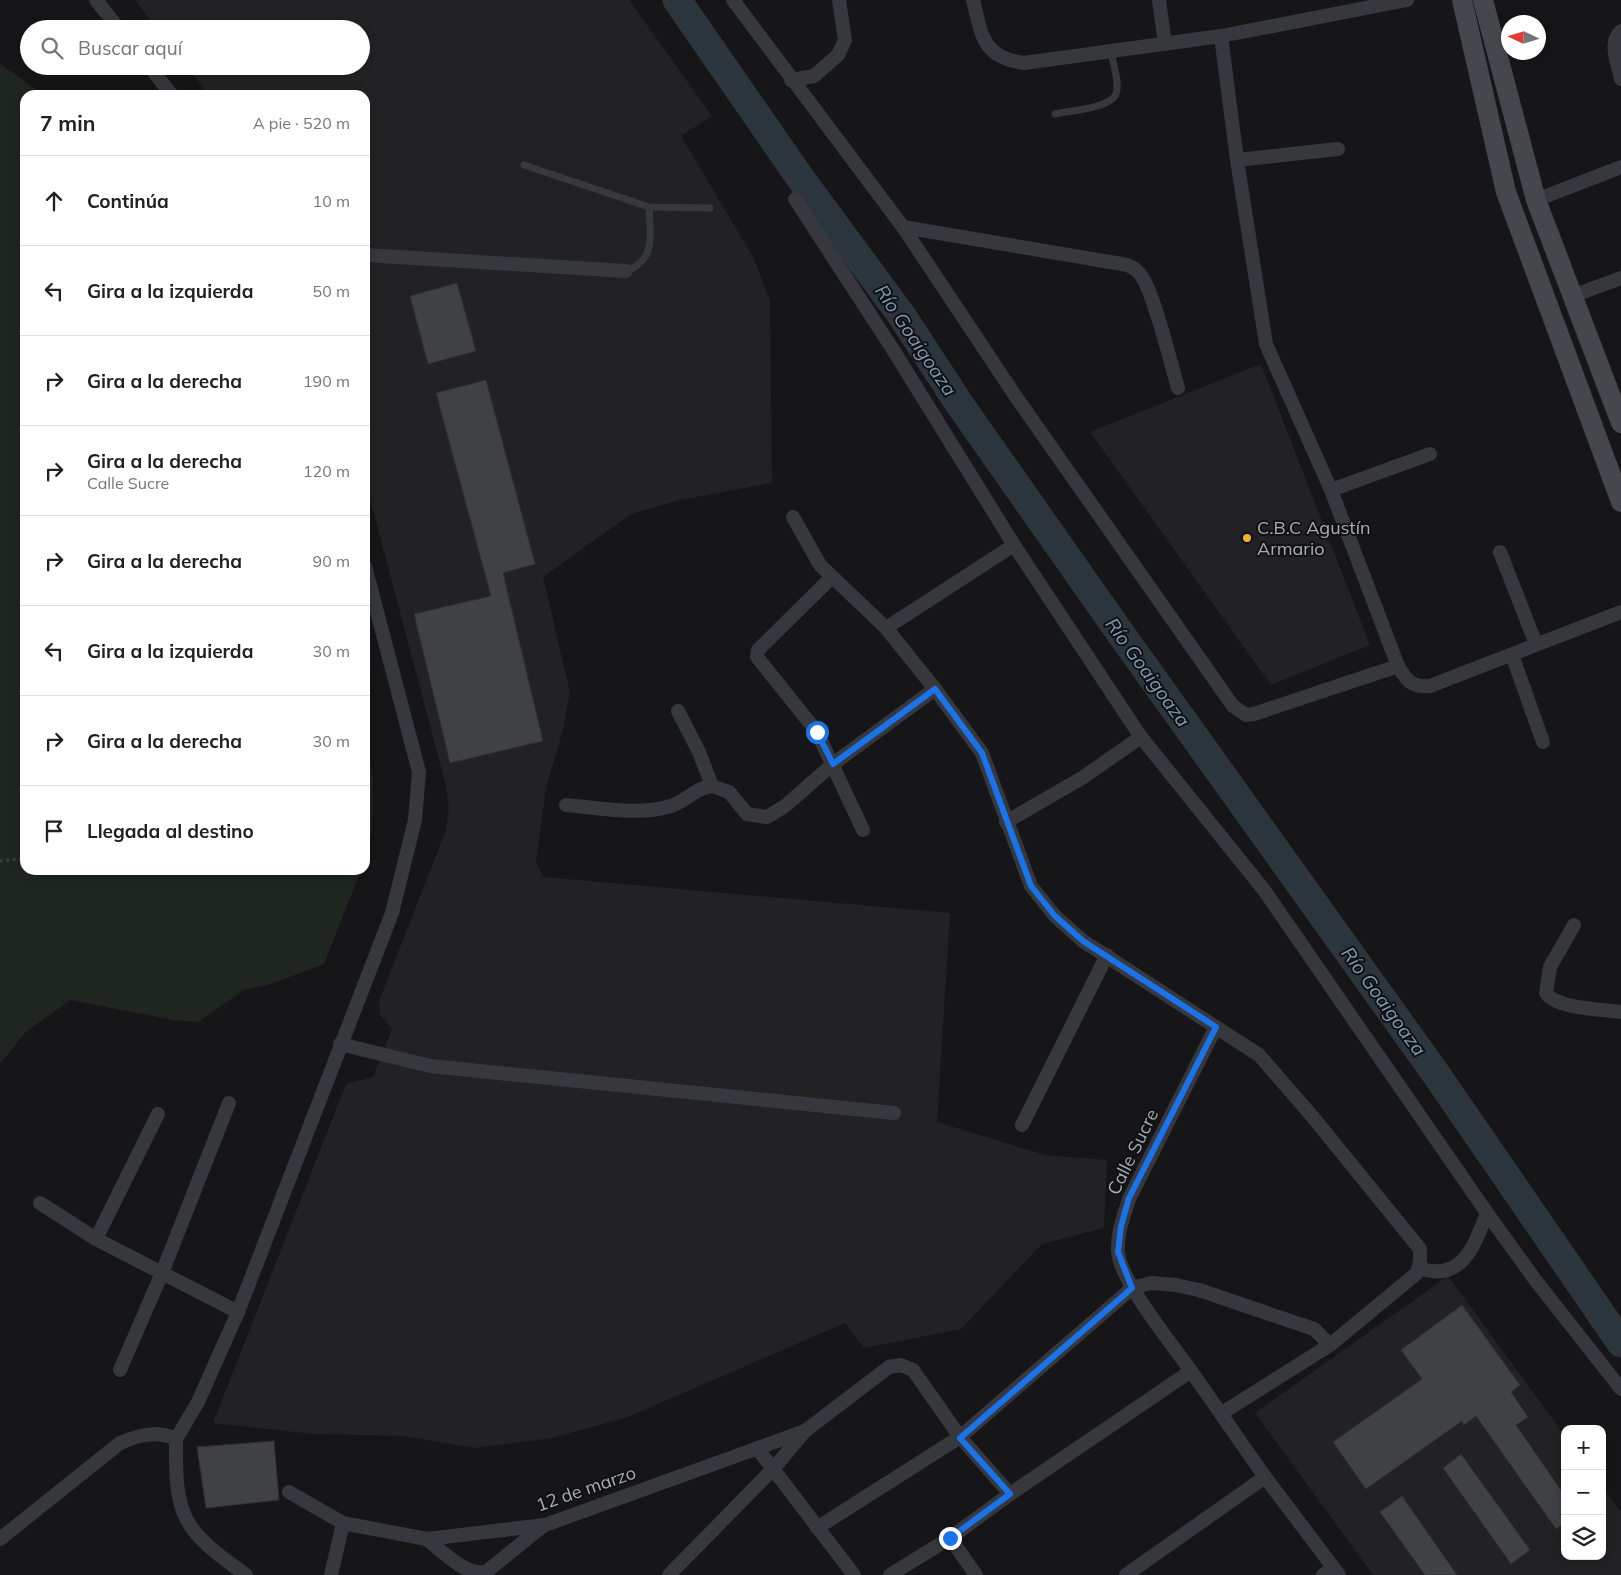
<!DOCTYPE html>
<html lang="es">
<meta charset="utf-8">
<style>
:root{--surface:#fff;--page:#f6f6f6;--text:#202124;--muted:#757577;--line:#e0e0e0}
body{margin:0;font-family:Mulish,sans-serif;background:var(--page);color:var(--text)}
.controls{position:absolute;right:15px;bottom:15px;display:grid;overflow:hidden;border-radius:10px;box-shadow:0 2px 12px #0003}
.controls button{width:45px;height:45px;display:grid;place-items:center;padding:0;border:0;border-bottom:1px solid var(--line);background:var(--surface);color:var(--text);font:25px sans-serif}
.compass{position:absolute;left:1501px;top:15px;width:45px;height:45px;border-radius:50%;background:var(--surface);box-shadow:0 2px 12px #0003;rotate:274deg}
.stop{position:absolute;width:15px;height:15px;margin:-11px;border:4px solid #1a73e8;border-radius:50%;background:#fff}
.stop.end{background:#1a73e8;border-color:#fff;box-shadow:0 1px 5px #0008}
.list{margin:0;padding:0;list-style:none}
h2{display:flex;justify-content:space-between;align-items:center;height:65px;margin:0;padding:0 20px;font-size:21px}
h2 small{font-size:16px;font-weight:400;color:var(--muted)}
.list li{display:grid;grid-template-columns:32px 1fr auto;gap:15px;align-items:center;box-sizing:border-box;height:90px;padding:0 20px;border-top:1px solid var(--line)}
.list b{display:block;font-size:19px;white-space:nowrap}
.list p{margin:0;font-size:16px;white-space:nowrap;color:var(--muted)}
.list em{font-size:16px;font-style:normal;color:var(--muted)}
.icon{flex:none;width:28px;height:28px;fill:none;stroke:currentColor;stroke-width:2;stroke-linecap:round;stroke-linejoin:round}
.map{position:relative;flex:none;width:1621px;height:1575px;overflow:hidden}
.search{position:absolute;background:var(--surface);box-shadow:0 2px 12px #0003;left:20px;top:20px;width:350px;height:55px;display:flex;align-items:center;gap:12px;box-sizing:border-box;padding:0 18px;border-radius:28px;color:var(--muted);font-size:19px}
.panel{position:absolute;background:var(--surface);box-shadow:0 2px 12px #0003;left:20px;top:90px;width:350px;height:785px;border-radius:15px}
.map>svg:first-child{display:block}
.built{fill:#222225}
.green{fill:#1e261f}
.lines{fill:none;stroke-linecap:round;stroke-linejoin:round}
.river{stroke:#2c353c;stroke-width:29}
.building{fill:#404145;stroke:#303034}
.path{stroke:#3d3f44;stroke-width:3;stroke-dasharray:2.5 4;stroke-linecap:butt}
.service{stroke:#37383d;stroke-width:7}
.minor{stroke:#37383d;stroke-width:14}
.secondary{stroke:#45474d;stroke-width:20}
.route{stroke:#1a73e8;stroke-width:6}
.poi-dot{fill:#f2b134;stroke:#111113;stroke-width:2}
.labels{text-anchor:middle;stroke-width:4;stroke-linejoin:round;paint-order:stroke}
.poi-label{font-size:18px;fill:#a8adb8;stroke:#111113;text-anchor:start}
.street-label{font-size:18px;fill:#a8adb8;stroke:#111113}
.water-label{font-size:19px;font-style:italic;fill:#7f9bb3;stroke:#111113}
</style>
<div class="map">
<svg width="1621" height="1575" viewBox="0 0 1621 1575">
<rect width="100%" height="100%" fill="#161618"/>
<g class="built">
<polygon points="135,0 629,0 712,116 681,136 753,257 770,300 772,483 680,500 631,514 543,577 570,692 563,730 546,788 536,863 544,877 950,913 937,1122 1045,1155 1107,1160 1104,1228 1042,1244 961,1329 864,1348 845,1323 628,1417 552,1438 475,1448 402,1436 314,1434 213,1423 346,1084 373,1077 392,1029 380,1015 379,1001 446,830 449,808 445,782 365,480 365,95 209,95 187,66 361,66 361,29 157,29"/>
<polygon points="1261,364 1370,645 1271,685 1090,432"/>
<polygon points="1448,1276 1565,1436 1565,1556 1602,1556 1602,1487 1621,1512 1621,1575 1373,1575 1255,1413"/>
</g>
<g class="green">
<polygon points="0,64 44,95 25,95 25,870 361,870 324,964 271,984 244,990 198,1022 173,1020 70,1000 25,1033 0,1064"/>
<polygon points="365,732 373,777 372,832 365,858"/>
</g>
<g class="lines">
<polyline class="river" points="677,0 801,179 902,316 958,402 1116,627 1436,1074 1621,1343"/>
</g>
<g class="building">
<polygon points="457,283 476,351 428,364 410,296"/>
<polygon points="486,380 535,564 503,573 543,741 450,763 414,614 491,596 436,393"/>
<polygon points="1462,1305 1520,1385 1511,1392 1528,1417 1516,1425 1565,1496 1565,1523 1556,1529 1476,1416 1464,1425 1462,1421 1366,1489 1333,1442 1422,1379 1401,1350"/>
<polygon points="274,1441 279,1500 206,1508 197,1447"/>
<polygon points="1461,1454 1530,1550 1511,1564 1443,1468"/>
<polygon points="1402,1496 1457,1575 1425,1575 1380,1512"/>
</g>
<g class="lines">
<polyline class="path" points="0,861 25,858"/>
<g class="service">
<path d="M1055,114c14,-3 56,-6 61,-20 4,-12 -3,-30 -5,-42"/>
<polyline points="524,165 649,207 710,208"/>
<path d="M626,271c31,-11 24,-37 23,-64"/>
</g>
<g class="minor">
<polyline points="96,0 119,29"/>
<polyline points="733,0 903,227 1014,394 1233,706 1246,715 1254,714 1398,666"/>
<path d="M973,0c9,36 9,57 51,63l197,-27 186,-36"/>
<polyline points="1159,0 1165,44"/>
<path d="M1621,31c-13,11 -3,33 0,48"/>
<path d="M1221,36l16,124 29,184 65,146 67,176c8,14 14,22 32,20l191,-74"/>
<polyline points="149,66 172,95"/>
<polyline points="791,80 814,76 838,55 845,40 839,0"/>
<polyline points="1237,160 1338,149"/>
<polyline points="795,199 892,348 1014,545 1141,737 1264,890 1487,1213 1536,1281 1621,1389"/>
<polyline points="1536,200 1621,167"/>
<path d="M903,227l219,37c7,1 13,4 17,9 14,14 32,92 39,115"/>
<polyline points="365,255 626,271"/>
<polyline points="1572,296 1621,278"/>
<polyline points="1331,490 1430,454"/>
<polyline points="793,517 820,565 886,628 935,689 982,753 1031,886 1055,916 1083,941 1259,1055 1312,1116 1420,1249 1420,1261 1417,1273 1330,1345 1222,1413"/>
<polyline points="1500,552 1536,644"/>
<polyline points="832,577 758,650 757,657 817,732 863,830"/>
<polyline points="886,628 1014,545"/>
<polyline points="1512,655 1543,742"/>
<polyline points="678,711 699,752 712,786"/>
<path d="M566,805c34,3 72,11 105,1 15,-4 25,-19 41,-20l17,6 18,22 20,3 18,-11 48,-42 102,-75"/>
<polyline points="1006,822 1082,778 1141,737"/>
<path d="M1574,925l-24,42 -4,26c11,16 55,16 75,19"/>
<polyline points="340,1044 430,1066 894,1113"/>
<polyline points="1022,1125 1107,955"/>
<polyline points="40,1203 96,1239 238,1312"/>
<polyline points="96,1239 158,1114"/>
<path d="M1419,1268c43,15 55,-22 68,-55"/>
<polyline points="120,1370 162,1273 229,1103"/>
<path d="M1191,1371c-18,-26 -72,-91 -73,-120 -1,-18 6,-36 11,-52l87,-172"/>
<polyline points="176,1439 198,1402 238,1312 392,913 415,820 419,772 365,566"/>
<polyline points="757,1448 854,1575"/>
<polyline points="289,1492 343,1523 427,1539 545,1525 805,1431"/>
<polyline points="817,1528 960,1437 1132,1288 1151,1283 1176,1285 1199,1290 1314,1329 1330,1345"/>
<polyline points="950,1538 976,1575"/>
<path d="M0,1539l120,-96c19,-8 37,-13 56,-4 -1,79 6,90 70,136"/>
<path d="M427,1539c16,13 37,36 59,33l58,-47"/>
<polyline points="331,1575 343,1523"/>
<polyline points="669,1575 774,1468 805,1431 889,1367 901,1365 913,1370 960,1437 1010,1494"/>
<polyline points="890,1575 950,1538 1010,1494 1191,1371 1265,1477 1339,1575"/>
<polyline points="1126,1575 1265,1477"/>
<polyline points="1323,1575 1333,1568"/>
</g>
<g class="secondary">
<polyline points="1462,0 1506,192 1621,502"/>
<polyline points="1483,0 1536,200 1621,423"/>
</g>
</g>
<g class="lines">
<polyline class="route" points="817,732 833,764 935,689 982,753 1031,886 1055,916 1083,941 1216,1027 1129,1198 1121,1226 1118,1252 1132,1288 960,1438 1010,1494 950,1538"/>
</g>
<circle class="poi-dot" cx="1247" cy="538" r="5"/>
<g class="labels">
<g class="poi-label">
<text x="1257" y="534">C.B.C Agustín<tspan x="1257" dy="21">Armario</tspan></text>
</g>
<g class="street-label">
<text transform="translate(1133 1152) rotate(-64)" y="6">Calle Sucre</text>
<text transform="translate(586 1489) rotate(-19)" y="6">12 de marzo</text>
</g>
<g class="water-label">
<text transform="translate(916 340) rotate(56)" y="7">Río Goaigoaza</text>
<text transform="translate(1148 672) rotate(54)" y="7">Río Goaigoaza</text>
<text transform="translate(1384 1001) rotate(54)" y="7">Río Goaigoaza</text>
</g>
</g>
</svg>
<div class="controls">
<button>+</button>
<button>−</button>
<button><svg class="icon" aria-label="layers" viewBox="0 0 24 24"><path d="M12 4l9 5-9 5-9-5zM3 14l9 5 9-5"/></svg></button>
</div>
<svg class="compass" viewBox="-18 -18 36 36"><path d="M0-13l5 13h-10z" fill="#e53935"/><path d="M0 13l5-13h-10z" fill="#757577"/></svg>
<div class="stop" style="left:817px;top:732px"></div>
<div class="stop end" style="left:950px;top:1538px"></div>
<div class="search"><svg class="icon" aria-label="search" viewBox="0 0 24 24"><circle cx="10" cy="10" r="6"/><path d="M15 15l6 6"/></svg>Buscar aquí</div>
<section class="panel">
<h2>7 min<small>A pie · 520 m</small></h2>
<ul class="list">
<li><svg class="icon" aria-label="ahead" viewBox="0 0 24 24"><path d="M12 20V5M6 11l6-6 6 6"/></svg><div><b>Continúa</b></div><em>10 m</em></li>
<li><svg class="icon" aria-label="left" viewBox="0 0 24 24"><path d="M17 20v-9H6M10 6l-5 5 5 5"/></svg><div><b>Gira a la izquierda</b></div><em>50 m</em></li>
<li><svg class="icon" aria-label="right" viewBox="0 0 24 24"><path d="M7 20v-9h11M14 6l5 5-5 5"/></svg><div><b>Gira a la derecha</b></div><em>190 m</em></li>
<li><svg class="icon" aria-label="right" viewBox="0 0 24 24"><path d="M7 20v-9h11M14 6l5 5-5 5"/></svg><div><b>Gira a la derecha</b><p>Calle Sucre</p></div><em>120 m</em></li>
<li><svg class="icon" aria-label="right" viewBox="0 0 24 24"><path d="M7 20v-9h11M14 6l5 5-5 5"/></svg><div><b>Gira a la derecha</b></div><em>90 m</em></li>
<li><svg class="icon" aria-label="left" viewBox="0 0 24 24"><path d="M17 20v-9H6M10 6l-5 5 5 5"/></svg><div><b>Gira a la izquierda</b></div><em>30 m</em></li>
<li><svg class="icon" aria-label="right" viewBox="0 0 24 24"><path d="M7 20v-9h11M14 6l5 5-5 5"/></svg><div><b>Gira a la derecha</b></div><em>30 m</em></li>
<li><svg class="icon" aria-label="arrive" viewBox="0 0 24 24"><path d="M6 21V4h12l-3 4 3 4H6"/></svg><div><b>Llegada al destino</b></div></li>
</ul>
</section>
</div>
